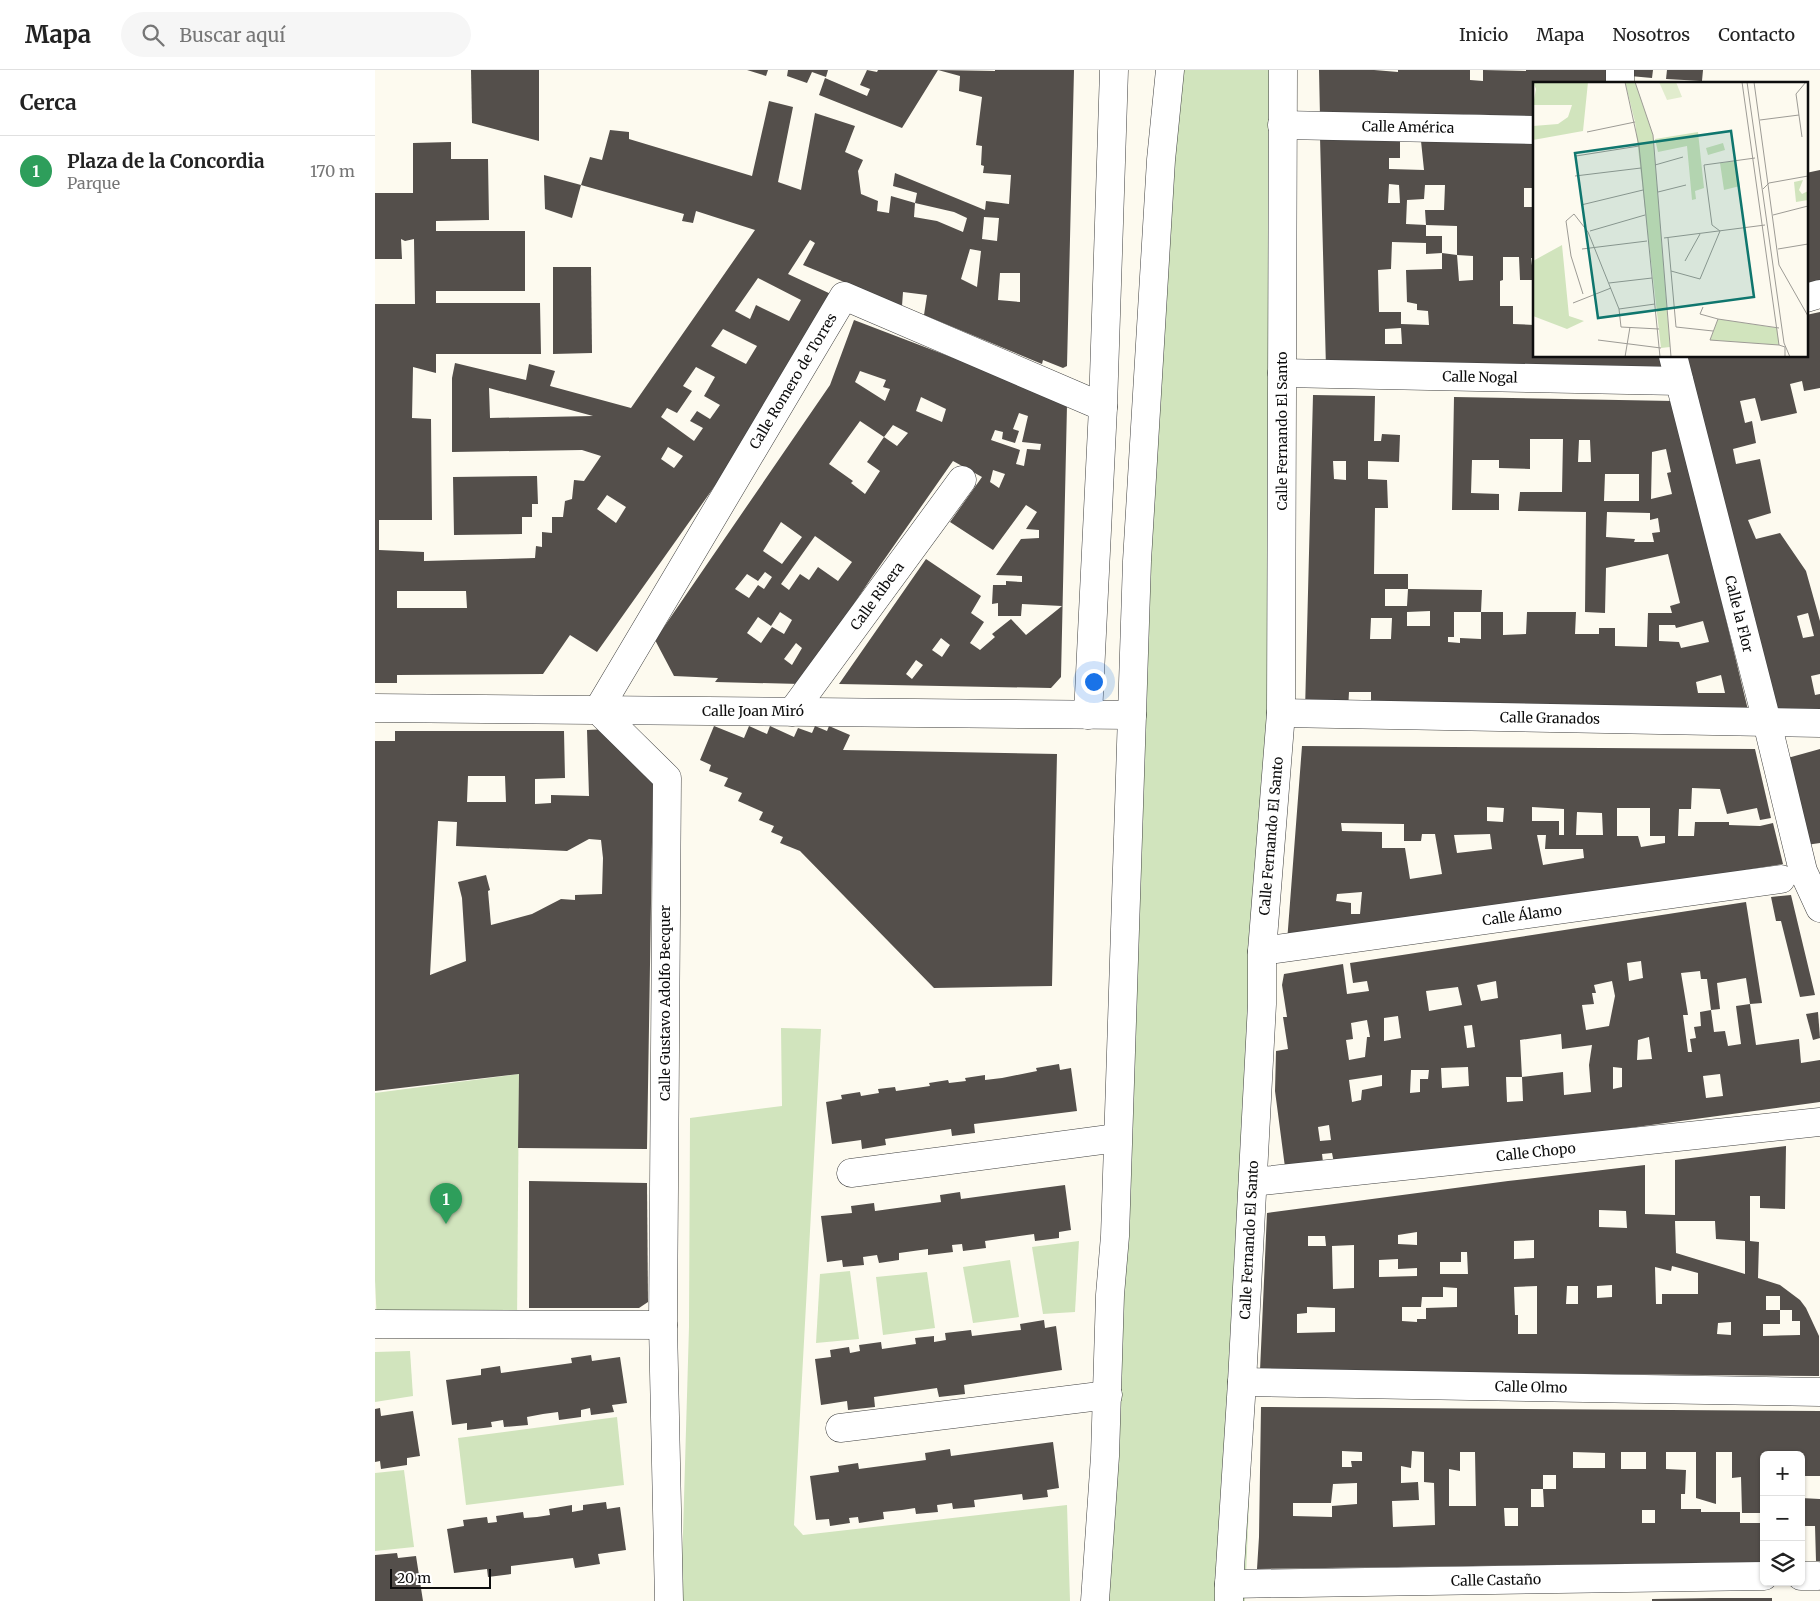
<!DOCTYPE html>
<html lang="es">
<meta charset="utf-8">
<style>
:root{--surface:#fff;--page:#f6f6f6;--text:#222;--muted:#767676;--line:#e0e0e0;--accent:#7c3aed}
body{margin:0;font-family:Merriweather,serif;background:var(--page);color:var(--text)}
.controls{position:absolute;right:15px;bottom:15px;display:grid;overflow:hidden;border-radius:8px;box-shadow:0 1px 4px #0004}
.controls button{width:45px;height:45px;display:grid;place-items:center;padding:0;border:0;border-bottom:1px solid var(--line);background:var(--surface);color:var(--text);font:25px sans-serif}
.scale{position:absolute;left:15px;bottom:12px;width:101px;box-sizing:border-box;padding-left:5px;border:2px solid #0d0d0d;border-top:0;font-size:14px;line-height:18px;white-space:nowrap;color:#0d0d0d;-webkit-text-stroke:4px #fff;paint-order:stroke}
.you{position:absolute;left:718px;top:611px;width:18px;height:18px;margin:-12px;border:4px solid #fff;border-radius:50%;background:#1a73e8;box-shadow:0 0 0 8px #1a73e833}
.badge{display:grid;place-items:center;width:32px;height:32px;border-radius:50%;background:var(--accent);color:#fff;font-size:16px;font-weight:700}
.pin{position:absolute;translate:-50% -41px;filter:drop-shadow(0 1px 2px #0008)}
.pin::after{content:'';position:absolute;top:26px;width:18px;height:15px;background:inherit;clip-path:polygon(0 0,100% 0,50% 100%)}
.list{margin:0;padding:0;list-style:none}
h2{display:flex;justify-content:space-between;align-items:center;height:65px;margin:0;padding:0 20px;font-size:21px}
h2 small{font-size:16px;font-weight:400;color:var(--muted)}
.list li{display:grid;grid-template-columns:32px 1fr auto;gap:15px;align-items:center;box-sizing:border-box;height:70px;padding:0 20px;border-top:1px solid var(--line)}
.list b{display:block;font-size:19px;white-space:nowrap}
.list p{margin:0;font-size:16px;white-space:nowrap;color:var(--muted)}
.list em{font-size:16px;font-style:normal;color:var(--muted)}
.icon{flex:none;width:28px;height:28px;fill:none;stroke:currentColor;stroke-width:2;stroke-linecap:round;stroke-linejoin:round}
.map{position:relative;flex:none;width:1445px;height:1531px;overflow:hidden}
header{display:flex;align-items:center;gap:30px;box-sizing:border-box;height:70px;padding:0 25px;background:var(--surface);border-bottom:1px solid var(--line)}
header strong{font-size:24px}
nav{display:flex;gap:28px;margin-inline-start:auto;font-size:18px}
.search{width:350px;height:45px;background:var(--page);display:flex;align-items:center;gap:12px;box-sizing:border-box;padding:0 18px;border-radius:28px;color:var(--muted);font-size:19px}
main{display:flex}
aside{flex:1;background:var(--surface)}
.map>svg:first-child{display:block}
.green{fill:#d1e4bd}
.building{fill:#544f4b;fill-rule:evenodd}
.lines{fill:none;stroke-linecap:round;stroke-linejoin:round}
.minor-casing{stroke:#404040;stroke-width:29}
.minor{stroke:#fff;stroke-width:28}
.labels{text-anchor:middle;stroke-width:5;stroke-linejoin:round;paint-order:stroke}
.street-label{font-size:14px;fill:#0d0d0d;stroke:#fff}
.inset-road{fill:none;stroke:#9d9b95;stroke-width:1}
.view{fill:#0f766e;fill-opacity:0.15;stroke:#0f766e;stroke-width:2.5}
.inset-edge{fill:none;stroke:#0d0d0d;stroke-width:2.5}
</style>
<header>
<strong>Mapa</strong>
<div class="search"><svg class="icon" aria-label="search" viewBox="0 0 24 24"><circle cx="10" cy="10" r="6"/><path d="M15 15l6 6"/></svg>Buscar aquí</div>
<nav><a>Inicio</a><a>Mapa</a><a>Nosotros</a><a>Contacto</a></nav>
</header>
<main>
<aside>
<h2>Cerca<small></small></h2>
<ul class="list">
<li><span class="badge" style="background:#2e9e5b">1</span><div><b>Plaza de la Concordia</b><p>Parque</p></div><em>170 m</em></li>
</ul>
</aside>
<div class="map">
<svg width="1445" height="1531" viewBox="0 0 1445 1531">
<rect width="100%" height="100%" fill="#fdfaef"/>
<g class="green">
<polygon points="796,0 907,0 906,643 870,1531 720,1531"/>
<polygon points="406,958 446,959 419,1455 428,1465 692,1435 695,1531 306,1531 314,1257 315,1048 407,1036"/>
<polygon points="144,1004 142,1255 2,1254 0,1210 0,1023"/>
<polygon points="704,1171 700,1242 668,1244 657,1177"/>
<polygon points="635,1190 644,1247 598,1253 588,1197"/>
<polygon points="475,1201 484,1269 441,1273 445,1204"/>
<polygon points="552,1202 560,1258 508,1265 501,1207"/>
<polygon points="35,1281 38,1326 0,1332 0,1282"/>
<polygon points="242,1347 249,1415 91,1435 83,1368"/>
<polygon points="29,1400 39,1477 0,1481 0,1403"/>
</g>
<g class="building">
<polygon points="96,0 164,0 164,71 97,53"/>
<polygon points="372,0 393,0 391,6"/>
<polygon points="413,0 453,0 451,7 437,2 432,13 412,6"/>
<polygon points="492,0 502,2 503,0 563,0 527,58 444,25 450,8 492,26 495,19 485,15"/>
<path d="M563,0l57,1v-1h79l-7,296 -4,2 -20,-8 -1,4 -118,-49 3,-20 -24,-3 -1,14 -99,-41 12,-22 -5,-3 -22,34 45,21 -114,185 -122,172 -27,-17 -27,39 -146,1v8h-22v-379h40l-1,-65 -9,2 -4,-2 1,20h-27v-66h38v-50l38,-1v17h37l1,61 -53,1v10h89v60h-89v12h104l1,51h-105v19l-23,-6 -1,51 19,1 1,101h-53v30l45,2v9l111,-3 1,-12 6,1v-15l10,1v-16h11l2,-16 7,-2 2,-19 10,1 17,-25 -19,-6 -130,2v-74l3,-15 71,17 3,-16 26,7 -5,15 81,22 124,-178 -59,-19 -3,12 -11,-2 2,-7 -103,-29 9,-28 12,3 8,-30 19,2v7l123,37 17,-75 24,6 -15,75 23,8 14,-77 40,13 -10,26 18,8 -5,11 3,23 17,7 -1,10 12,2 2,-17 24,7 -1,14 23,4 26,11 4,-14 -13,-6 -39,-9 2,-10 -24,-7 2,-13 90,37 1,-9 23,3 2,-29 -28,-2 1,-7 -3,-1 1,-19 -6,-1 6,-48 -23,-6 1,-15zM609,147l15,1 -2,23 -15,-2zM595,179l11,2 -4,36 -16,-8zM625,203h20v29l-22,-2zM383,208l43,22 -12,21 -33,-16 -6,14 -15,-8zM348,259l34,17 -11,18 -35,-18zM321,297l19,10 -11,19 16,9 -10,14 -13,-8 -7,10 13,7 -9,13 -33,-24 6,-9 10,5 15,-22 -9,-5zM114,318l104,28 -103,2zM293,377l15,9 -9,12 -13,-9zM232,425l19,12 -10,16 -19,-14zM22,521h69l1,17h-70z"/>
<polygon points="944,0 999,0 1023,2 1023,0 1095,0 1095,10 1108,11 1108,0 1151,1 1151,0 1237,0 1237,14 1159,14 1159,47 1094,44 945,47"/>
<polygon points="1256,0 1278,0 1277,8 1255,6"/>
<polygon points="1292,0 1328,0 1327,11 1291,9"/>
<path d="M945,67l80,3v18h-11v11l35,1 -3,-29 113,1v46h-10v19h10v51h-3l3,22h-14l-1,-23h-16v23l-3,1v25h13v18l21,1v31h129l4,16 -341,-4zM1014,114l10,1 1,18h-12zM1050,115h20l-1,25h-19l1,15 31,1v29l16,1v24l-14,1 -2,-26 -15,-2v16l-36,1 1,32 10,2v6l11,1 1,14 -28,-1v-12h-22l-1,-42 13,-1 1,-27 34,1v11l16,-1v-17h-16v-11l-20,-1 1,-24 17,-1zM1026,258l1,16h-17v-15z"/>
<polygon points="1445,100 1445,212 1431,215 1431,103"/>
<polygon points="169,105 206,115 197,148 170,139"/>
<polygon points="178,197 216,197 217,283 178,284"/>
<path d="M1445,242v76l-16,3 -2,-10 -12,3 7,29 -36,8 -6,-23 -15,3 5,22 7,-2 4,22 -23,6 3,15 24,-5 11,54 -23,7 8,19 24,-6 26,38 14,50v53l-9,2 4,19 5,-1v23l-46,-2 -89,-359h121v-41zM1433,543l6,23 -11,2 -6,-22z"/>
<path d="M479,250l110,42 103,43 -6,272 -10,11 -212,-4 87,-125 55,37 -10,17 13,9 -14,21 10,7 15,-13 -3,-3 19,-15 15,16 36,-29 -40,-2 -1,12h-23v-13l-6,1 1,-19h13v-4l16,1v-6l-26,-1 25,-36 18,-1v-8l-13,-1 11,-17 -11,-7 -33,45 -43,-28 32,-45 -29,-16 -81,116 -72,107 -85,-2 3,-4 -44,-2 -19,-36 175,-255zM485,301l26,9 -3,7 7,2 -5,12 -30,-19zM546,327l25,12 -4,13 -26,-11zM644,343l9,3 -6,26 19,2 -1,6 -13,-1 -3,17 -8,-2 4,-14 -29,-10 4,-10 8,2 -1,7 13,4 4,-12 -6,-2zM485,351l24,16 9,-12 15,8 -11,13 -13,-9 -17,25 13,9 -15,23 -14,-11 2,-2 -24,-17zM618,400l12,4 -6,14 -9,-6zM406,452l21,15 -20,27 -19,-13zM440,466l37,26 -14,19 -20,-14 -9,13 -9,-6 -11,16 -8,-6zM390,502l7,5 -8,12 -6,-4 -9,13 -14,-9 12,-15 11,7zM405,542l12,8 -8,14 -12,-7 -11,16 -14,-10 11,-16 13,9zM566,568l9,7 -8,12 -10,-7zM421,573l6,5 -10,17 -8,-6zM541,590l7,5 -11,14 -6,-5z"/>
<path d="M938,325l62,1 -1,45h7l1,-7 18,1 -1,27 -31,-1v18l19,1 1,28h-13l-1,66h34v15h-23v17h22l1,-17 74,1 -1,22h22v23l23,-1 1,-22h49l-1,22h24v-6h16v18l32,1 1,-34h24l-2,-7 10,-3 -12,-49 -62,14 -1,45 -20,-1 1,-100 -68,-1 2,-19h42l1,-53h-33v30l-31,-1v-8h-27l-1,33 28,1v16h-47l2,-113 219,4 76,313 -378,-3v-19h-22l-1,19h-43zM1204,370h11l1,22h-13zM1291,379l5,23 -4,1 5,21 -21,5 1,-47zM958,391h13v19l-12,-1zM1230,404h34v27h-35zM1232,442l43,1v7l8,-2 2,14 -8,1 2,9h-20l1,-3 -29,-2zM1055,541v15h-23v-14zM1079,542h27v27l-21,-1v5l-12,-1v-5h6zM996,548h21l-1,21h-21zM1328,551l6,21 -28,6 -2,-6 -20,-1v-16h16l1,3zM1346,605l4,18h-27l-2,-11z"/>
<polygon points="162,406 163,434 157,434 157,447 147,447 147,464 79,465 78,407"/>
<polygon points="339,656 369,668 374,656 392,664 395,656 419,667 423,658 437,663 440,656 452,661 454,656 475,665 468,680 682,684 677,916 559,918 425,781 405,773 408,767 396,762 399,756 384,750 388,742 363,731 367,723 349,716 353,708 334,701 336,695 325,690"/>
<path d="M233,659l47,48 -3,65 -5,307 -129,-1 1,-74 -144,17v-350h20v-10h169l1,47 -30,1v25l16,-1v-8l38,1 -2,-66zM93,706h37l1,26h-39zM63,751l19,1 -1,24 111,5 22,-12 12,1 2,18 -1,36 -27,1v5l-14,-1 -29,15 -41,11 -3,-34 2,-1 -4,-15 -28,7 4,16 4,63 -36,14z"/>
<path d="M927,676l453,3 16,69 -11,2 -3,-12 -30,6 -7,-25 -28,-1 -1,21h-12l-1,27h16l1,-14h34v3l31,1 13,-3 10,41 -496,78zM1112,737l17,1 -1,14 -16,-1zM1157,737l32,2v26h-5v-14h-27zM1242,738h33v28h15v7l-24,4 -3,-11h-21zM1202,742l25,1 1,22h-27zM966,753l63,1v17h17l1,-7h13l7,40 -32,5 -5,-31h-23v-16l-40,-1zM1115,764l2,15 -35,4 -3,-18zM1162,765h9l-1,14h38l1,9 -41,7zM987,822l-2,22h-9v-11l-15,-2 1,-7z"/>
<polygon points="1445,679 1445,773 1431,775 1409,689"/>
<polygon points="1416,825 1440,925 1425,927 1406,851 1401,851 1396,827"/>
<path d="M1371,832l16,101 -12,1 6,41 43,-6 2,24 19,-3v42l-485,66 -3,-15 -10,1 2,16 -38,5 -11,-84 1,-40 12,-2 -5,-32h4l-5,-32 2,-11 59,-10 4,30 22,-3 -2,-10 -14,2 -3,-20zM1266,891l2,17 -14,3 -2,-18zM1325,901l1,8h6l4,31 9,-1 -3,-26 29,-5 4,26 -14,2 5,38 -13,2 -3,-15 -11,1 -3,-22 -11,2 1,14 -7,1 2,11 -6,1 2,13h-4l-5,-37h5l-7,-42zM1121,911l2,17 -17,3 -4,-16zM1237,911l3,15 -6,30 -23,4 -4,-25 12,-1 -2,-11h4l-2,-8zM1083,917l4,18 -33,6 -3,-20zM1023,946l3,22 -17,3v-23zM992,950l3,17h-3l-2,20 -16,3 -3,-20 7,-1 -2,-16zM1097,955l3,22 -8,1 -3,-22zM1186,964l1,15 30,-4 -3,20 2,27 -27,3 -1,-23 -41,5 -2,-37zM1274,967l3,22 -15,1 1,-20zM1093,997l1,19 -27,2 -1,-20zM1238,997l9,1v19l-9,2zM1036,1000h18l-1,9h-8v13l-10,1zM1345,1004l3,22 -17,2 -3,-22zM1007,1005v11l-20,4 -1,10 -9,2 -3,-22zM1131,1007h16l1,24 -16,1zM954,1055l2,15 -11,1 -2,-14z"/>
<polygon points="1443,942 1445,968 1438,970 1431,944"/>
<polygon points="684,994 685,1000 696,998 702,1041 599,1054 600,1063 577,1066 576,1059 510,1069 511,1075 487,1079 486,1070 457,1074 451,1032 467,1029 466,1025 485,1022 486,1026 504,1023 503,1019 520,1017 521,1021 555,1016 554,1013 573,1010 574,1013 591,1011 590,1008 610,1005 610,1010 627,1008 662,1001 661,998"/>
<path d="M1411,1076l-1,63 -25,-1v-12h-10v45l9,1 -1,36 22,7 20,15 6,8 13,28v40l-559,-5 7,-158 241,-32 137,-16v49l30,1v-55zM1224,1140l27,1 1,17 -28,-1zM1300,1151h40l1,18 29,2v33l-69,-21zM1042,1162v13l-19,-1v-9zM933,1166h17l1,10h-18zM1159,1170v18l-20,1v-18zM979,1175v43l-21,1 -1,-43zM1086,1182h6l1,22h-28v-12h21zM1023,1189v10l19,-1v8l-38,1v-17zM1297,1196l26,7v21h-36v10h-6l-1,-37 16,4zM1237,1215v12l-15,1v-12zM1162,1216v48h-19v-19h-3l-1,-28zM1192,1216h11v18h-12zM1068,1217l14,1v19l-31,1v11h-9v3l-15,-1v-14h19l1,-10h21zM1391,1226h14v14h-14zM932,1237l28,1v24l-38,1v-19l10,-1zM1405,1240h12v11h8v14l-37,1v-12h17zM1356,1252v13l-14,-1 1,-11z"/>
<polygon points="154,1111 272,1113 273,1232 264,1238 154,1238"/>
<polygon points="690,1115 696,1160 684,1162 684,1168 660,1171 659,1164 610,1171 611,1178 588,1181 587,1174 577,1175 578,1182 553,1185 553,1179 524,1183 524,1190 504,1193 502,1185 488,1187 489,1195 468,1197 467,1190 452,1192 446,1146 477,1143 476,1136 499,1133 500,1141 566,1132 565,1125 585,1122 586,1129"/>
<polygon points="669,1250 670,1258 681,1256 687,1300 589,1315 590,1324 564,1327 562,1318 499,1327 500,1337 473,1340 472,1331 446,1335 440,1289 456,1287 455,1280 474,1277 475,1283 485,1281 484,1275 506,1272 507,1279 541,1274 540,1268 559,1266 559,1272 571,1270 570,1263 596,1260 597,1266 646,1260 645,1254"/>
<polygon points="216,1285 217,1291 245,1287 252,1333 237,1335 239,1342 216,1345 215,1338 206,1340 206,1347 184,1350 183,1342 168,1344 152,1347 153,1355 129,1357 128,1350 116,1352 117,1357 92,1360 92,1353 77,1355 71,1310 106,1305 106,1299 125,1296 126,1303 197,1293 196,1288"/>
<path d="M886,1337l559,4v65h-19v-21h-37v58h-22l-1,-36 -9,1v-26h-16v52l-20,-6v-46h-30v17l20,1 -1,24h-4v15h20v3h39v11h24v39l-507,7 2,-32zM967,1381l20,1v9h-11l1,6h-10zM1037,1381l12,1v30l10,1 1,42 -42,2 -1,-26 27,-1 -1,-18 -17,1v-17l10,2zM1085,1382h15l1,54h-27v-37l11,2zM1198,1382l32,1v15h-32zM1246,1382h25v17h-25zM1168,1405h13v14h-13zM982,1413v21l-25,2v11l-39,-1v-13h38l2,-19zM1156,1419h12l1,18h-13zM1129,1438h14v18h-13zM1267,1440h13v13h-13z"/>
<polygon points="5,1338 6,1346 38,1341 45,1386 32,1388 32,1395 6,1399 5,1391 0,1392 0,1339"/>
<polygon points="678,1372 684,1418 672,1420 673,1427 648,1430 647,1424 599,1430 600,1437 578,1439 577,1433 562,1435 563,1442 541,1444 540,1438 527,1440 508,1442 509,1449 484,1453 483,1447 474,1448 475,1453 455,1456 454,1449 441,1450 435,1406 464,1402 463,1396 483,1393 484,1399 551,1390 550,1383 575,1379 576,1386"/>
<polygon points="1426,1428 1445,1429 1445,1491 1441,1491 1440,1456 1426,1456"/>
<polygon points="231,1432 232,1439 245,1437 251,1480 223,1484 225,1494 200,1498 198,1488 136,1496 136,1504 113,1507 112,1499 79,1503 72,1459 89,1456 88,1450 112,1447 113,1453 122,1452 121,1446 148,1442 149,1448 162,1447 175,1445 174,1439 197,1435 197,1442 208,1440 208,1435"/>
<polygon points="22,1483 23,1488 41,1486 48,1531 0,1531 0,1485"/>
<polygon points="1337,1528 1397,1528 1397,1531 1277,1531 1277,1529"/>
</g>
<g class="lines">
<g class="minor-casing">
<g id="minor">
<polyline points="1245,14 1245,0"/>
<polyline points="907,55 1159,60"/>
<polyline points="1431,228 1445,224"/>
<polyline points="1298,286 1392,652 1428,801 1445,838"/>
<polyline points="907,303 1304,311"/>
<polyline points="0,638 757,645"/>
<polyline points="417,642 587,410"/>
<polyline points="906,643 1445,653"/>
<polyline points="713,645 728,337 739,0"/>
<polyline points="887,881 1406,809"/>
<polyline points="476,1103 742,1068"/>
<polyline points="878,1112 1445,1052"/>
<polyline points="0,1254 288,1255"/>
<polyline points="867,1312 1445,1322"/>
<polyline points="465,1358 733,1325"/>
<polyline points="1426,1506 1443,1506"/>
<polyline points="854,1514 1389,1506"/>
<polyline points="294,1531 288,1255 292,708 223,640 469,226 728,337"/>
<polyline points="720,1531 730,1386 735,1225 740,1166 762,491 786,90 795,0"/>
<polyline points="854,1531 854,1514 867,1312 887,934 887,881 906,643 908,0"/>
</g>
</g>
<use href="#minor" class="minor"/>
</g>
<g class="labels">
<g class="street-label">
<text transform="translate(1033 57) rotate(1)" y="5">Calle América</text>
<text transform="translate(1105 307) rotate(1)" y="5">Calle Nogal</text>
<text transform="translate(418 311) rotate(-59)" y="5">Calle Romero de Torres</text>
<text transform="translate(907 361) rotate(-90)" y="5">Calle Fernando El Santo</text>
<text transform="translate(502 526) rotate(-54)" y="5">Calle Ribera</text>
<text transform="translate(1364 544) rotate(76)" y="5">Calle la Flor</text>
<text x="378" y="646">Calle Joan Miró</text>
<text transform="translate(1175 648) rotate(1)" y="5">Calle Granados</text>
<text transform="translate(896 766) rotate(-85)" y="5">Calle Fernando El Santo</text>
<text transform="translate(1147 845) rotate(-8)" y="5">Calle Álamo</text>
<text transform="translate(290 933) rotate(-90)" y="5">Calle Gustavo Adolfo Becquer</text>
<text transform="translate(1161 1082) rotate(-6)" y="5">Calle Chopo</text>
<text transform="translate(874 1170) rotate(-87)" y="5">Calle Fernando El Santo</text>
<text transform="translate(1156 1317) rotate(1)" y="5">Calle Olmo</text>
<text transform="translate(1121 1510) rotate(-1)" y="5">Calle Castaño</text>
</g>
</g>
<g transform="translate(1158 12)">
<rect width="275" height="275" fill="#fdfaef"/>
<path d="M0,0h55l-5,49 -50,9v-14l25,-2 10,-7 4,-12h-39l3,-16zM92,0h10l18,53 17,212 -9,1 -26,-226zM165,50l6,56 -9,3 1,8 -4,1 -5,-54 -29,6 -3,-13zM190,61l2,7 -17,5 -2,-7zM202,79l5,25 -16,4 -4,-27zM270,98l-4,10 3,4 6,-3v9l-12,2 -2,-20zM29,163l7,71 15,5 -17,8 -34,-13v-55zM185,237l59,9 2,17 -69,-5z" fill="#d1e4bd"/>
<path d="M126,0h17l6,15 -15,3z" fill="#e1eccd"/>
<path class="inset-road" d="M92,0l14,64 21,211M102,0l18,53 18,222M209,0l37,263M214,0l37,261 6,14M221,0l25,183 29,51M227,38l39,-5M54,50l48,-10M269,55l-6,-43 10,-12M43,74l63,-10M122,83l28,-8M42,94l66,-8M230,107l6,-6 39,-7M125,110l28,-7M48,123l62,-15M240,133l35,-9M57,149l55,-16M131,156l101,-13M135,156l8,89 37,4M49,167l65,-8M245,167l30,-5M152,179l15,-27M138,189l29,8 20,-48 -8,-6 -8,-60 51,-7M76,201l43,-5M50,212l-12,-38 -5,-35 8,-7 14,18 31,77 2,18 38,2M40,221l38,-15M170,225l-3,7 18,5M86,227l36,-5M246,246l-61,-9 -8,21 69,5 6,2v10M65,258l63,8M92,275l5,-30"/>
<path class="view" d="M198,49l23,166 -156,21 -23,-165z"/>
<rect width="275" height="275" class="inset-edge"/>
</g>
</svg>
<div class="controls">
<button>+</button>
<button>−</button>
<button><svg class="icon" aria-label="layers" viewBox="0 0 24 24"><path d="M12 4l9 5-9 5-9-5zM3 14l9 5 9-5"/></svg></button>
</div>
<div class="scale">20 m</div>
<div class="you"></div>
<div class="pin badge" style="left:71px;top:1154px;background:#2e9e5b">1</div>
</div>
</main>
